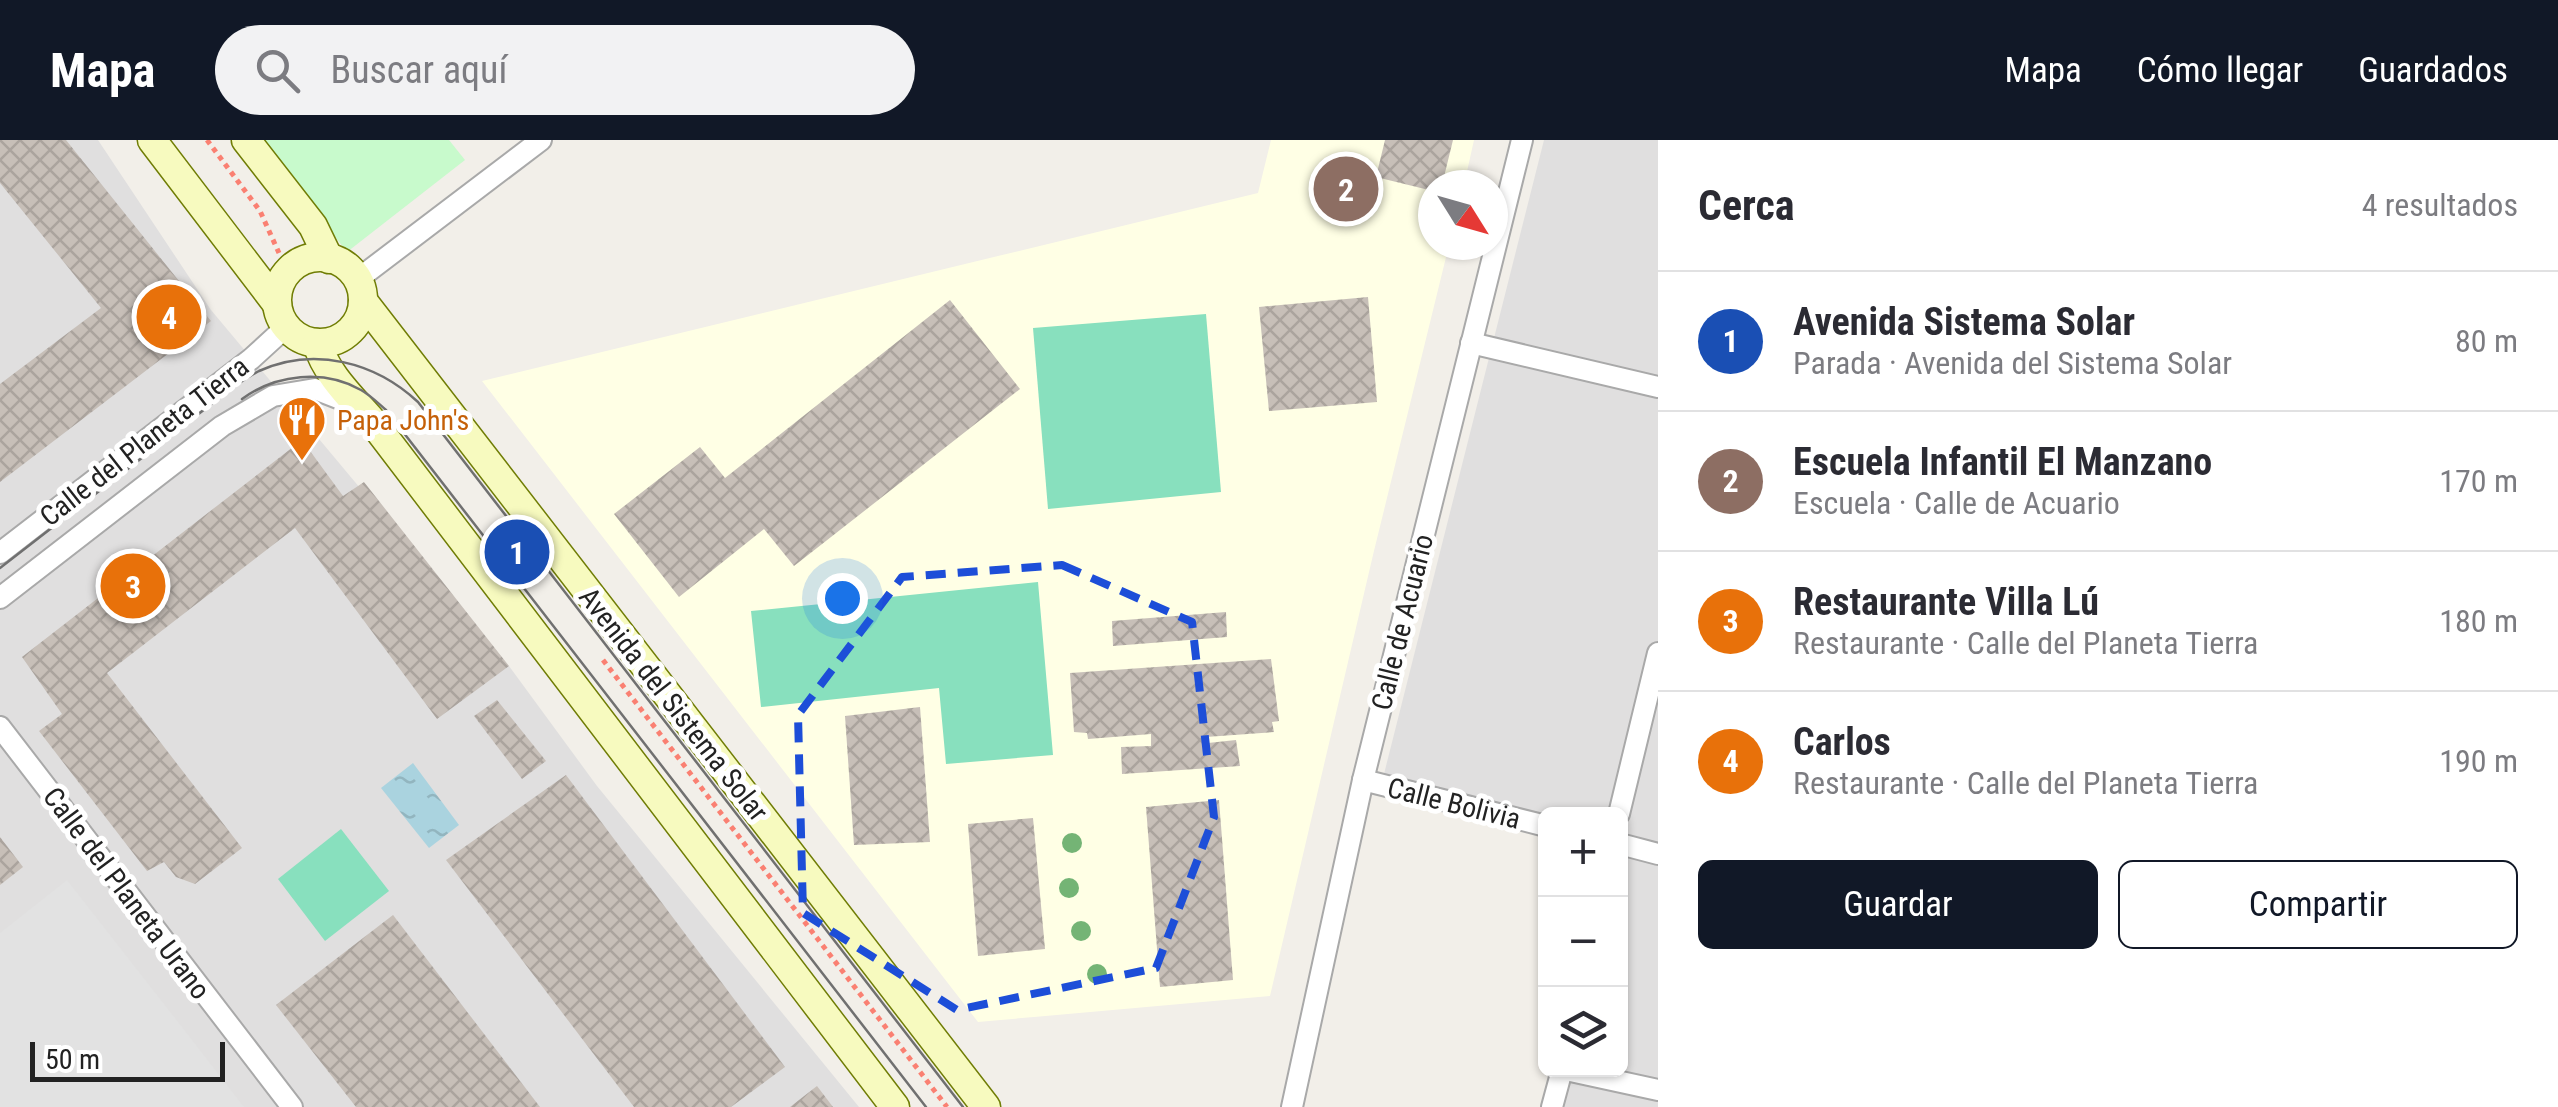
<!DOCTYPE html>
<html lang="es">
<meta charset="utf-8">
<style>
:root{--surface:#fff;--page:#f2f2f3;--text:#2b2b33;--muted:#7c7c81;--line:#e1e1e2;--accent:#111827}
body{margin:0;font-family:"Roboto Condensed",sans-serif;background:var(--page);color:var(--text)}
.controls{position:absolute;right:30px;bottom:30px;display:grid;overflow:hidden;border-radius:15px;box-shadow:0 2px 8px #0004}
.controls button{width:90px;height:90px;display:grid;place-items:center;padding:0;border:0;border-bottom:2px solid var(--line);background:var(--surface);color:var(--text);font:50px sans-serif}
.compass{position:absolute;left:1418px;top:30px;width:90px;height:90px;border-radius:50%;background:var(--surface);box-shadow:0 2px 8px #0004;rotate:127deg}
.scale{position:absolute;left:30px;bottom:25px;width:195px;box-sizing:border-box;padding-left:10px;border:5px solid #222;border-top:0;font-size:28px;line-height:35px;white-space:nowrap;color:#222;-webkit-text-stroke:8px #fff;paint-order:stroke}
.you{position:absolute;left:842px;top:458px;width:35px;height:35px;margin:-25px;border:8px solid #fff;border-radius:50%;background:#1a73e8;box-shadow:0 0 0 15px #1a73e833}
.badge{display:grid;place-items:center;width:65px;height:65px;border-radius:50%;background:var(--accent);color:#fff;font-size:32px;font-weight:700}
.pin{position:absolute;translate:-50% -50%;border:5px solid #fff;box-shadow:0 2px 10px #0006}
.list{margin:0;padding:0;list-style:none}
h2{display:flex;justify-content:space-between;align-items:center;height:130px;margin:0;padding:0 40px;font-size:42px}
h2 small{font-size:32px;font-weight:400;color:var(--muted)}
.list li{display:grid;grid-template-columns:65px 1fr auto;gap:30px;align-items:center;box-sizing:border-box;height:140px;padding:0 40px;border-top:2px solid var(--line)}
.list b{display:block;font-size:38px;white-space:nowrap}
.list p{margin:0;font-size:32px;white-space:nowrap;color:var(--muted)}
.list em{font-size:32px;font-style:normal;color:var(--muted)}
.actions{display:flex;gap:20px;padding:30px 40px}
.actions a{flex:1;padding:22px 0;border:2px solid var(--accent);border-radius:15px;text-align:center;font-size:35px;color:var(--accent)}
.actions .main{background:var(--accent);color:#fff}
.icon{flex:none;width:55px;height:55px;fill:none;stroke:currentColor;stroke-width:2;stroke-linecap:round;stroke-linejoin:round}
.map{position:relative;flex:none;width:1658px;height:967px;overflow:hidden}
header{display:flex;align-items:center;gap:60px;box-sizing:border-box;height:140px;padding:0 50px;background:var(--accent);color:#fff}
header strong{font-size:48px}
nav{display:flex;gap:55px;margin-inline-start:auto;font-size:35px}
.search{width:700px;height:90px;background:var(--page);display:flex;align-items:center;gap:25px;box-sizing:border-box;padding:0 35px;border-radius:55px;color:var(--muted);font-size:38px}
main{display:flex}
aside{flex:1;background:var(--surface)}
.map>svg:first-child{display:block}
.residential{fill:#e0dfdf}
.education{fill:#ffffe5}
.park{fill:#c8facc}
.pitch{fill:#88e0be}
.parking{fill:#e2e2e2}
.water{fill:url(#water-ripples)}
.building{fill:url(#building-cross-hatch)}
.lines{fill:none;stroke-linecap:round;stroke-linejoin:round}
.street-casing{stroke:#a9a9a9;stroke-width:24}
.secondary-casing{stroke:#707d05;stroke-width:31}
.path{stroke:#fa8072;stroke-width:5;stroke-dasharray:5 5;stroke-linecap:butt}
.street{stroke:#fff;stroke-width:20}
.secondary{stroke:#f7fabf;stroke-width:28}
.tram{stroke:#707070;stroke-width:2.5}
.tree{fill:#74b475}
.marked{fill:none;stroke:#1d4ed8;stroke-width:8;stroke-dasharray:20 12;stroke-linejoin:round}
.labels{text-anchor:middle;stroke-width:10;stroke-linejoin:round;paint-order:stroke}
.food-label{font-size:28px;fill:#c56008;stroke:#fff;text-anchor:start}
.street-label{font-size:28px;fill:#222;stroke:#fff}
</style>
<header>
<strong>Mapa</strong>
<div class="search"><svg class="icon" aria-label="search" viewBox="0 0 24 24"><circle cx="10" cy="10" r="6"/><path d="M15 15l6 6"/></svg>Buscar aquí</div>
<nav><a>Mapa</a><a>Cómo llegar</a><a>Guardados</a></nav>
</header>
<main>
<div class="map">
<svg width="1658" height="967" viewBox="0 0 1658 967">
<defs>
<pattern id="water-ripples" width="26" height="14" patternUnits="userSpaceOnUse" patternTransform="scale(2.5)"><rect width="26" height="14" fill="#aad3df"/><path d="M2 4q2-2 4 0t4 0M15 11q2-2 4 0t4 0" fill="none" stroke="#92b5bf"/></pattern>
<pattern id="building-cross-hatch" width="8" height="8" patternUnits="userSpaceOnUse" patternTransform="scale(2.5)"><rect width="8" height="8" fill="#c7bfb8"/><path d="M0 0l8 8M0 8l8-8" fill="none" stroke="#aba49e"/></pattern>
</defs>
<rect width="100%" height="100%" fill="#f2efe9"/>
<g class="residential">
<polygon points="0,0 98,0 211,170 509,526 597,646 859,967 0,967"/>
<polygon points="1544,0 1658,0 1658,967 1549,967 1559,930 1620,930 1620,674 1546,674 1545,677 1384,634"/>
</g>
<polygon class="education" points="1271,0 1474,0 1464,45 1433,45 1433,105 1449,105 1373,415 1270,856 978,882 482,241 1258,53"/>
<polygon class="park" points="259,0 449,0 465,20 347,112"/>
<g class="pitch">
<polygon points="1206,174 1221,352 1048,369 1033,188"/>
<polygon points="1038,442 1053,615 946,624 939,548 761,567 751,471"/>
<polygon points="341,689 389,751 325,801 278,739"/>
</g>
<polygon class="parking" points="67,740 182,887 244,967 0,967 0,793"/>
<polygon class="water" points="413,623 459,685 429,708 381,648"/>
<g class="building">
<polygon points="0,0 66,0 211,181 0,342 0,244 101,168 0,43"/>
<polygon points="1385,0 1453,0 1442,45 1433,45 1433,51 1376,37"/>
<polygon points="1368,157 1377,262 1269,271 1259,167"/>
<polygon points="950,160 1020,249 794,426 764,389 679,457 614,374 700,307 725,338"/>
<polygon points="302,300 343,356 364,342 509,526 437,579 295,388 107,533 242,708 195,744 176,737 164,722 147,731 39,591 62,574 22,517"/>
<polygon points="1226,472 1227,497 1113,506 1112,481"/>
<polygon points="1271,519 1279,581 1272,582 1274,592 1206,597 1208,603 1236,600 1240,626 1122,634 1121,607 1151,606 1151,594 1088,599 1087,593 1074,592 1070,533"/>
<polygon points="497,560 546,621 522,639 474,576"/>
<polygon points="920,567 930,702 854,705 845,576"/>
<polygon points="566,635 785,927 731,967 634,967 446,720"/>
<polygon points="1219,660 1233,840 1160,847 1146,667"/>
<polygon points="1033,678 1045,809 978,816 968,684"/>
<polygon points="0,697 23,727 0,745"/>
<polygon points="393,775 540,967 356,967 276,865"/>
<polygon points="817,946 833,967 790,967"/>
</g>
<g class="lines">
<g class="street-casing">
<g id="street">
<polyline points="358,139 541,0"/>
<polyline points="1471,203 1658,247"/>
<polyline points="0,413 251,219 286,187"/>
<polyline points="0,458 222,286 273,256 315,249 343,260 351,266"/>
<polyline points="0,587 292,967"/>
<polyline points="1363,640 1546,686"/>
<polyline points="1619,674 1658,513"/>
<polyline points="1620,704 1658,714"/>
<polyline points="1566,930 1658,950"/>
<polyline points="1292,967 1363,640 1522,0"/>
<polyline points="1552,967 1562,930"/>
</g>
</g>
<g class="secondary-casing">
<g id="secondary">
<polyline points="152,0 277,164"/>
<polyline points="246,0 313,86 329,119"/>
<circle cx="320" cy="160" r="43"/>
<polyline points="363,161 986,967"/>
<path d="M317,203c9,31 34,54 55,78l523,686"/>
</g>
</g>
<g class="path">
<polyline points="207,0 260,71 279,113"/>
<polyline points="603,520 947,967"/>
</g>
<use href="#street" class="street"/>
<use href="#secondary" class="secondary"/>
<g class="tram">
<path d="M242,259c34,-25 82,-30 119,-9 9,5 17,13 25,20l540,697"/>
<path d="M0,428l232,-180c9,-6 17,-12 27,-17 55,-25 116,-9 159,31l545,705"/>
</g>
</g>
<g class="tree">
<circle cx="1072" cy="703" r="10"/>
<circle cx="1069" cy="748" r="10"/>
<circle cx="1081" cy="791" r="10"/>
<circle cx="1097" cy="834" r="10"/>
</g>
<path class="marked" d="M1062,425l130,57 22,195 -58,151 -199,42 -154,-97 -5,-198 104,-138z"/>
<defs>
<g id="restaurant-pin" transform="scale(2.5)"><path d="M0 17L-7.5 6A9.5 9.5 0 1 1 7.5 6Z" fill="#e8710a" stroke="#fff"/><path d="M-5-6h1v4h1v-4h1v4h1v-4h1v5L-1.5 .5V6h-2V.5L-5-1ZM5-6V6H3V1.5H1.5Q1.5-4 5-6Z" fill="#fff"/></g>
</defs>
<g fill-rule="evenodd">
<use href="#restaurant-pin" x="302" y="280"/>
</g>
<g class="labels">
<g class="food-label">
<text x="337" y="290">Papa John's</text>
</g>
<g class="street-label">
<text transform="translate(144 301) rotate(-38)" y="10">Calle del Planeta Tierra</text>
<text transform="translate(1402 482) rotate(-76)" y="10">Calle de Acuario</text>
<text transform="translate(674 564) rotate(52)" y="10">Avenida del Sistema Solar</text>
<text transform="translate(1454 663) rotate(14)" y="10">Calle Bolivia</text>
<text transform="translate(127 753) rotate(53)" y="10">Calle del Planeta Urano</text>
</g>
</g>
</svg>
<div class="controls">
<button>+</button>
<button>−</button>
<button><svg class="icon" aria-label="layers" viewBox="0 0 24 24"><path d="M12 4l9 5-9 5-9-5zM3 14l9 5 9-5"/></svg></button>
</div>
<svg class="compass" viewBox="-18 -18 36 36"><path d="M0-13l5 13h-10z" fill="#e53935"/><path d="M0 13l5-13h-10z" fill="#7c7c81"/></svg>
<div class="scale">50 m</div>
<div class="you"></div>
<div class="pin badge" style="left:517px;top:412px;background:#1a4fb4">1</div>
<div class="pin badge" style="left:1346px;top:49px;background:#8d6e63">2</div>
<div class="pin badge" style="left:133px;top:446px;background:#e8710a">3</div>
<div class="pin badge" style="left:169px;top:177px;background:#e8710a">4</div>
</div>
<aside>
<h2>Cerca<small>4 resultados</small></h2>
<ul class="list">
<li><span class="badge" style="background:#1a4fb4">1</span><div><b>Avenida Sistema Solar</b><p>Parada · Avenida del Sistema Solar</p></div><em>80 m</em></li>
<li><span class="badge" style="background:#8d6e63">2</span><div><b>Escuela Infantil El Manzano</b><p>Escuela · Calle de Acuario</p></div><em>170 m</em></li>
<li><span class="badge" style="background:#e8710a">3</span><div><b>Restaurante Villa Lú</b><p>Restaurante · Calle del Planeta Tierra</p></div><em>180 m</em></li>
<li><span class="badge" style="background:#e8710a">4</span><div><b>Carlos</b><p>Restaurante · Calle del Planeta Tierra</p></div><em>190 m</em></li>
</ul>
<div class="actions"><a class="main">Guardar</a><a>Compartir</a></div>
</aside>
</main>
